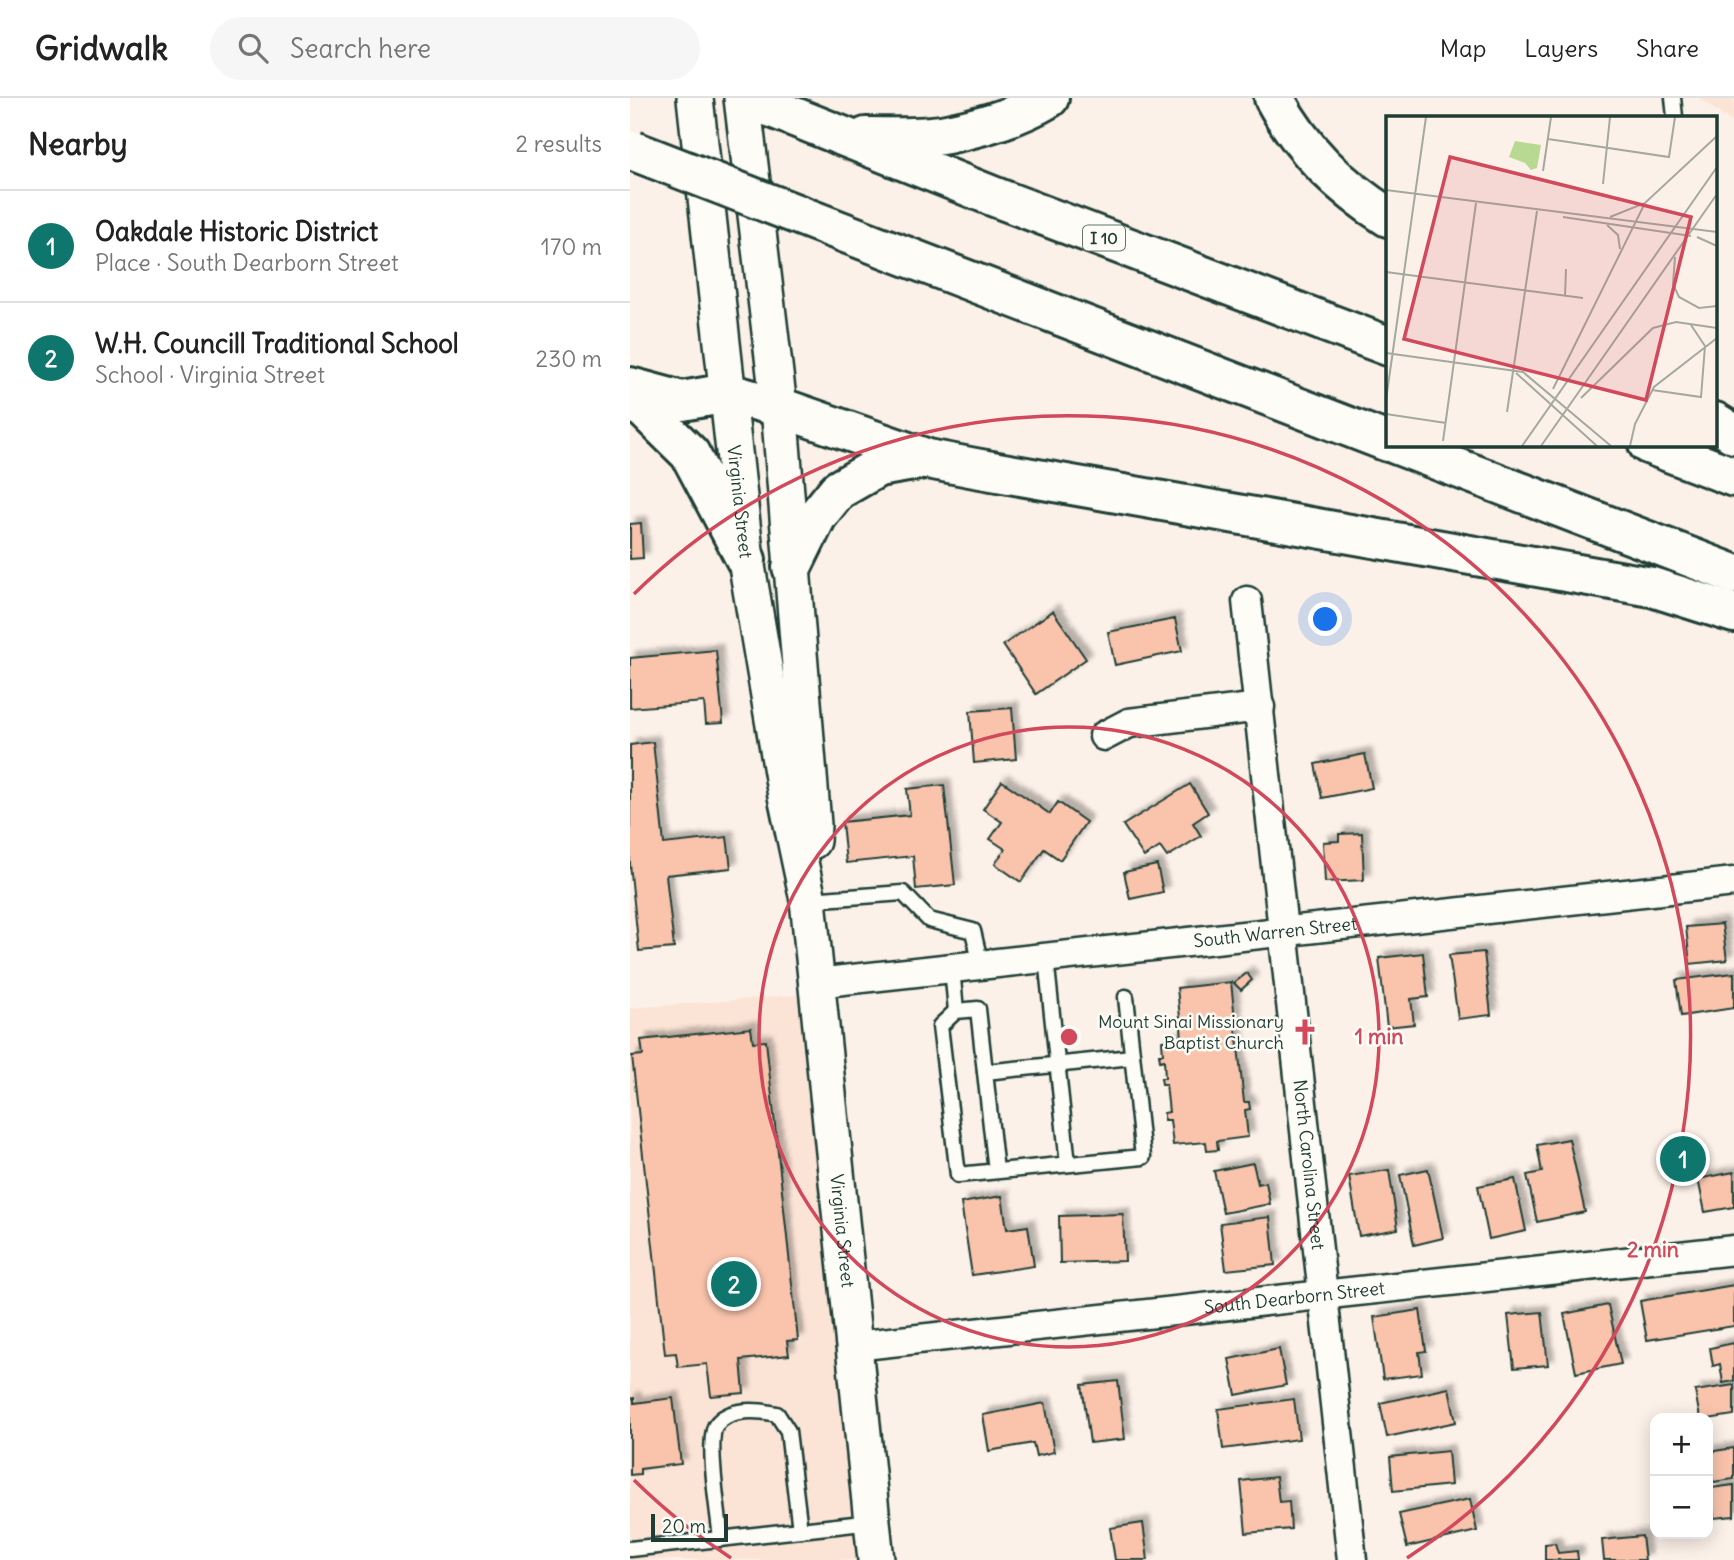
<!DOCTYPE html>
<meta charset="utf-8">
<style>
:root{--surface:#fff;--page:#f6f6f6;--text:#222;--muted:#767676;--line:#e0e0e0;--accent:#0f766e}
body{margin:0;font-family:Delius,sans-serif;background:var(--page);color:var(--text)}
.controls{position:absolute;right:21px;bottom:21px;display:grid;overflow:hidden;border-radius:14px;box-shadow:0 4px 18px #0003}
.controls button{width:63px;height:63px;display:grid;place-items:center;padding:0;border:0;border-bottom:2px solid var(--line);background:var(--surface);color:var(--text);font:35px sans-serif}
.scale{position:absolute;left:21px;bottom:18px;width:77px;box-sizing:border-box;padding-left:7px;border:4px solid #1f3d34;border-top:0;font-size:19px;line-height:24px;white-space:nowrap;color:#1f3d34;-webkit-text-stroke:5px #fdfcf7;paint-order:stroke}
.you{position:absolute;left:696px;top:522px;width:24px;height:24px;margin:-18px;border:5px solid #fff;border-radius:50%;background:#1a73e8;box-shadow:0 0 0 10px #1a73e833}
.badge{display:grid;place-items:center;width:46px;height:46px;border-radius:50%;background:var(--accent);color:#fff;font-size:23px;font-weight:700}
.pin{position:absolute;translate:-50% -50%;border:4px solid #fff;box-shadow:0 2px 7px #0006}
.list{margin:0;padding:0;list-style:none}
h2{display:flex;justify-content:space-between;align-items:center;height:91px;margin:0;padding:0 28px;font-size:30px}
h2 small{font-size:23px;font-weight:400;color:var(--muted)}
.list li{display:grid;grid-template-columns:46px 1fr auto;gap:21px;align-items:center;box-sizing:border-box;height:112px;padding:0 28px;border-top:2px solid var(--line)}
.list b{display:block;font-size:26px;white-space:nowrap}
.list p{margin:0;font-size:23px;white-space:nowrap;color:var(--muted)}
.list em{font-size:23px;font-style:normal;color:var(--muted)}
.icon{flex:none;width:38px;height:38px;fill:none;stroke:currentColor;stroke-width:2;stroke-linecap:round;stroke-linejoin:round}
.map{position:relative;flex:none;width:1104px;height:1462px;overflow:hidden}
header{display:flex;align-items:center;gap:42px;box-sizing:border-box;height:98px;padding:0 35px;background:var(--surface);border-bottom:2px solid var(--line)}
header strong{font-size:33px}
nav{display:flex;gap:38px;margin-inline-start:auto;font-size:24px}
.search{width:490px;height:63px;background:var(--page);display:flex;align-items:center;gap:18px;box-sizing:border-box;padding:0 24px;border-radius:38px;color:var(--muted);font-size:26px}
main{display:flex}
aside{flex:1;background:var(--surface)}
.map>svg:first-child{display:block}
.built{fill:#fbe4d6}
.building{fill:#fac4ac;stroke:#1f3d34;stroke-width:2;filter:url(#shadow)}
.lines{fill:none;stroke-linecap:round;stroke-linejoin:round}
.service-casing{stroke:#1f3d34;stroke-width:19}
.minor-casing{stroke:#1f3d34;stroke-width:33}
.tertiary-casing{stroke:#1f3d34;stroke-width:40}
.motorway-casing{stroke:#1f3d34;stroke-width:44}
.service{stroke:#fdfcf7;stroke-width:14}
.minor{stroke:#fdfcf7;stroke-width:28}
.tertiary{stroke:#fdfcf7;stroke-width:35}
.motorway{stroke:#fdfcf7;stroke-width:38}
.motorway-bridge-casing{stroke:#1f3d34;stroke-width:44;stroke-linecap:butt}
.motorway-bridge{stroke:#fdfcf7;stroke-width:38}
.ring{fill:none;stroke:#d1495b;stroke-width:3.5}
.labels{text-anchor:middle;stroke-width:5;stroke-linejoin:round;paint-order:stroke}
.shield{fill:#fdfcf7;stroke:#62766e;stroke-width:2}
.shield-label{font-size:16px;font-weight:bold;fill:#1f3d34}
.street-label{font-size:18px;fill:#1f3d34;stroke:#fdfcf7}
.poi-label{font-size:18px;fill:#1f3d34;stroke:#fdfcf7;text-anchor:end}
.inset-road{fill:none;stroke:#a4a9a0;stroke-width:2}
.view{fill:#d1495b;fill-opacity:0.15;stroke:#d1495b;stroke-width:3.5}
.inset-edge{fill:none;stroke:#1f3d34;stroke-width:3.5}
.centre{fill:#d1495b;stroke:#fdfcf7;stroke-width:3.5}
.ring-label{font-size:21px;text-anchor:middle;font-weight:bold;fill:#d1495b;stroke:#fdfcf7;stroke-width:5;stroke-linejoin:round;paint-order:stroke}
</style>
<header>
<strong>Gridwalk</strong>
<div class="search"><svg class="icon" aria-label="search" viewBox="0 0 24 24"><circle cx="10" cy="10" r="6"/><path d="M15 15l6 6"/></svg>Search here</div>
<nav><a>Map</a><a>Layers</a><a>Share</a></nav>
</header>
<main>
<aside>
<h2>Nearby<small>2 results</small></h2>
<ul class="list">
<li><span class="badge">1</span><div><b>Oakdale Historic District</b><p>Place · South Dearborn Street</p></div><em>170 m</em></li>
<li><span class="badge">2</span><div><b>W.H. Councill Traditional School</b><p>School · Virginia Street</p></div><em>230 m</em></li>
</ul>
</aside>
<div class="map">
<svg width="1104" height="1462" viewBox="0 0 1104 1462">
<defs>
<filter id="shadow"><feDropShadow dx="6" dy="-6" stdDeviation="2" flood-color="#0004"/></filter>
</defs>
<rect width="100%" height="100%" fill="#fcf1e8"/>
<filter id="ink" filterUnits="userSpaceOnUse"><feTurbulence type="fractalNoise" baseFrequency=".0143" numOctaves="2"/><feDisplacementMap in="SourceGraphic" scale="14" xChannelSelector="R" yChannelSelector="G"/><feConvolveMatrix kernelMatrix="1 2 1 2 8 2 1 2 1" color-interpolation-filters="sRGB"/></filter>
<g filter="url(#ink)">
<g class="built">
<polygon points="1069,0 1104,0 1104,26"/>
<polygon points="179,896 234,1462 0,1462 0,910"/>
</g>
<g class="building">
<polygon points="11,425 13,460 0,461 0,426"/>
<polygon points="423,513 456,561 406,596 373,547"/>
<polygon points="545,521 552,553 485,567 478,534"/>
<polygon points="86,552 93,625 76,626 74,604 0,610 0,560"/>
<polygon points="382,610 386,661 344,665 340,613"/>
<polygon points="23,644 34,746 97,739 101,770 36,777 44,850 9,853 0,766 0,647"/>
<polygon points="735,656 742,690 692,700 685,666"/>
<polygon points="372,683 420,716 428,704 456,724 430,762 414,751 391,784 365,766 375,751 360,741 372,724 353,711"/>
<polygon points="560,686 578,715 563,725 571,738 537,759 530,749 514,759 493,727"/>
<polygon points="314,687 325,787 286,791 283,758 216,765 212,724 280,717 277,691"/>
<polygon points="732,735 734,782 695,784 693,744 709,743 709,736"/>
<polygon points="527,767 533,794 500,801 494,774"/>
<polygon points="1092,826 1097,862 1060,866 1056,829"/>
<polygon points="854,854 861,917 828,921 819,857"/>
<polygon points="793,855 798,899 781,901 784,926 757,929 749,860"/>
<polygon points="617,875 622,882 611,892 604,885"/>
<polygon points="1104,875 1104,910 1051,918 1046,882"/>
<polygon points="601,884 614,1004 619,1004 620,1011 615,1012 618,1039 587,1043 588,1052 577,1053 576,1044 543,1047 540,1022 534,1022 534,1015 539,1014 536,986 532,986 531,980 535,980 534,962 530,963 529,956 533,956 532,943 552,940 547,890"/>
<polygon points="121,930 123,944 136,943 168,1242 157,1243 159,1257 111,1262 114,1295 81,1298 77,1266 48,1269 46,1255 35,1256 2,958 13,957 11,942"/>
<polygon points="939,1041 955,1114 907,1124 897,1077 912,1074 907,1047"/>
<polygon points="623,1065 628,1086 636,1084 640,1106 593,1115 584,1073"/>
<polygon points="798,1071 813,1140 784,1147 770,1077"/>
<polygon points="759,1072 768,1131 729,1138 719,1078"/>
<polygon points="1104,1074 1104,1109 1075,1114 1068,1081"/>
<polygon points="885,1081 896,1133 859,1141 848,1088"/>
<polygon points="372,1098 377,1131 398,1128 404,1168 342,1177 331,1105"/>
<polygon points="493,1116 495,1163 430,1165 429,1118"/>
<polygon points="640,1119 645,1167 596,1172 590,1125"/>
<polygon points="1104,1187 1104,1228 1017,1242 1010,1203"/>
<polygon points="978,1207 991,1266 946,1275 934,1216"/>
<polygon points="790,1212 796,1253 789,1254 792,1276 753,1281 744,1219"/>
<polygon points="912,1214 918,1267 884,1270 878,1217"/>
<polygon points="1104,1245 1104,1283 1093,1285 1090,1266 1083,1268 1080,1250"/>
<polygon points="649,1251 656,1287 606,1297 599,1261"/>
<polygon points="488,1283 495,1341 460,1345 452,1287"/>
<polygon points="1104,1287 1104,1317 1078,1321 1070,1320 1065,1293"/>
<polygon points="819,1290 826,1324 757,1339 750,1305"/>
<polygon points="4,1300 4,1305 43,1300 51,1366 10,1371 10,1376 0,1377 0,1301"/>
<polygon points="664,1301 669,1341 593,1351 588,1311"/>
<polygon points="415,1305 424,1354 406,1358 403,1345 359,1353 353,1317"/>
<polygon points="1104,1350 1104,1381 1083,1384 1078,1354"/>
<polygon points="818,1353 821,1387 763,1393 760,1359"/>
<polygon points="646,1379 649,1404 659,1403 661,1431 616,1435 611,1383"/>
<polygon points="1104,1387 1104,1418 1084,1420 1081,1390"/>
<polygon points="840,1401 847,1433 777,1449 769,1416"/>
<polygon points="513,1425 518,1462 485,1462 480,1430"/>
<polygon points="1012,1438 1015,1462 974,1462 972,1442"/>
<polygon points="925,1445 928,1455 947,1453 948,1462 915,1462 915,1446"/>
</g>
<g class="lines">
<g class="service-casing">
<g id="service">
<polyline points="1043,0 1045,19"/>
<polyline points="179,802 273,795 299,822 343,833 351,867"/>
<polyline points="416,860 438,1066"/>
<polyline points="322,870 326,913"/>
<polyline points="355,974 502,959"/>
<polyline points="366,1073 348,911 326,913 310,928 328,1077 513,1059 496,899"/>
<path d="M91,1441c-2,-22 -15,-99 -5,-114 13,-18 43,-15 61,-11l11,17 12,99"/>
<polyline points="0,1451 242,1424"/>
</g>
</g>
<g class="minor-casing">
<g id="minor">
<path id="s1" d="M617,503l105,959"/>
<polyline points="474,638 499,625 630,609"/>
<path id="s2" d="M186,885l918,-101"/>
<path id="s3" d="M224,1248l880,-96"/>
</g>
</g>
<g class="tertiary-casing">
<g id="tertiary">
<path id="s4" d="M65,0l51,462 40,236 22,104 68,660"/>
<polyline points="112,0 149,309 183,727 182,743"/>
</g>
</g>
<g class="motorway-casing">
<g id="motorway">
<polyline points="117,0 365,99 758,248"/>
<path d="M644,0c27,51 65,88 114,119"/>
<path d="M236,39c26,0 55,2 81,-3 35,-7 72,-18 102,-36"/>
<polyline points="200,129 758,344"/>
<polyline points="0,289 52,303 98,295 149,309 298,361 345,370 1022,489 1104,515"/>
<polyline points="0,297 60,356 116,462"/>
<polyline points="1085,324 1104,336"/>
<polyline points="765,346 1104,476"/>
<polyline points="1018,346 1104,379"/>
<polyline points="162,469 187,418 208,392 248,369 295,361"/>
</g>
</g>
<use href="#service" class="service"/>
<use href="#minor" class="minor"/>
<use href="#tertiary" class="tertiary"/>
<use href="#motorway" class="motorway"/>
<g class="motorway-bridge-casing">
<polyline id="motorway-bridge" points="4,53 200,129"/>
</g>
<use href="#motorway-bridge" class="motorway-bridge"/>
</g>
</g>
<g class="ring">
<circle cx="439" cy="939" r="310"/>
<path d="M101 1460A621 621 0 0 1 4 1382M4 496A621 621 0 1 1 777 1460"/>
</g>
<defs>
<g id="church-bare" transform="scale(2.1)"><path d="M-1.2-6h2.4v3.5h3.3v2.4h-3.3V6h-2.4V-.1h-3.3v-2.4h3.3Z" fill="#d1495b" stroke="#fdfcf7" stroke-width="2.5" paint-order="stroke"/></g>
</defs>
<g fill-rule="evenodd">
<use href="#church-bare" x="675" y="934"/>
</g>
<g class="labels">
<rect class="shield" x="453" y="127.5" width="42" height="25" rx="5"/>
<g class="shield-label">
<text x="474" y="146">I 10</text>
</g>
<g class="street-label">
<text dy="6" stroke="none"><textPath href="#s4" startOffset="406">Virginia Street</textPath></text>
<text dy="6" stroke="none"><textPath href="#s2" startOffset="462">South Warren Street</textPath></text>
<text dy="6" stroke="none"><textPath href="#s1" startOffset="567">North Carolina Street</textPath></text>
<text dy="6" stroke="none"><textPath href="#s4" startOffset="1143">Virginia Street</textPath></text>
<text dy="6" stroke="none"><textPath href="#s3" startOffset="443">South Dearborn Street</textPath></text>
</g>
<g class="poi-label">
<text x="654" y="930">Mount Sinai Missionary<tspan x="654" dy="21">Baptist Church</tspan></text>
</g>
</g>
<g transform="translate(756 18)">
<rect width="331" height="331" fill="#fcf1e8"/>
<path d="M129,25l26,4 -4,23 -6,2 -6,-7 -16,-6z" fill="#b8d992"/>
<path class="inset-road" d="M162,23l121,18 6,-40M157,55l8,-54M217,68l7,-67M0,74l331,42M177,101l128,19M224,101l35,-14 72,-67M221,109l11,10 2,14M311,121l20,9M289,141l-2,27 6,13 20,11 18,-2M0,156l197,26M179,180l1,-27M305,209l14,21M0,237l137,19 88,74M130,257l81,73M167,273l92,-186M266,274l49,7 4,-51M195,282l72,-70 23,-6 41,6M0,284l40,-283M121,296l30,-201M0,298l60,9M57,325l33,-238M136,330l195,-279M155,330l176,-252M244,330l5,-22 19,-37 63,-49"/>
<path class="view" d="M64,41l241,60 -45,183 -242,-61z"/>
<rect width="331" height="331" class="inset-edge"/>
</g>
<circle cx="439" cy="939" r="10" class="centre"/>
<g class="ring-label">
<text x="749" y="946">1 min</text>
<text x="1023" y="1159">2 min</text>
</g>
</svg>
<div class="controls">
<button>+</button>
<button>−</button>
</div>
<div class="scale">20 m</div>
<div class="you"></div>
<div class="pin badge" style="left:1053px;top:1061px">1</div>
<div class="pin badge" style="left:104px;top:1186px">2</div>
</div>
</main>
